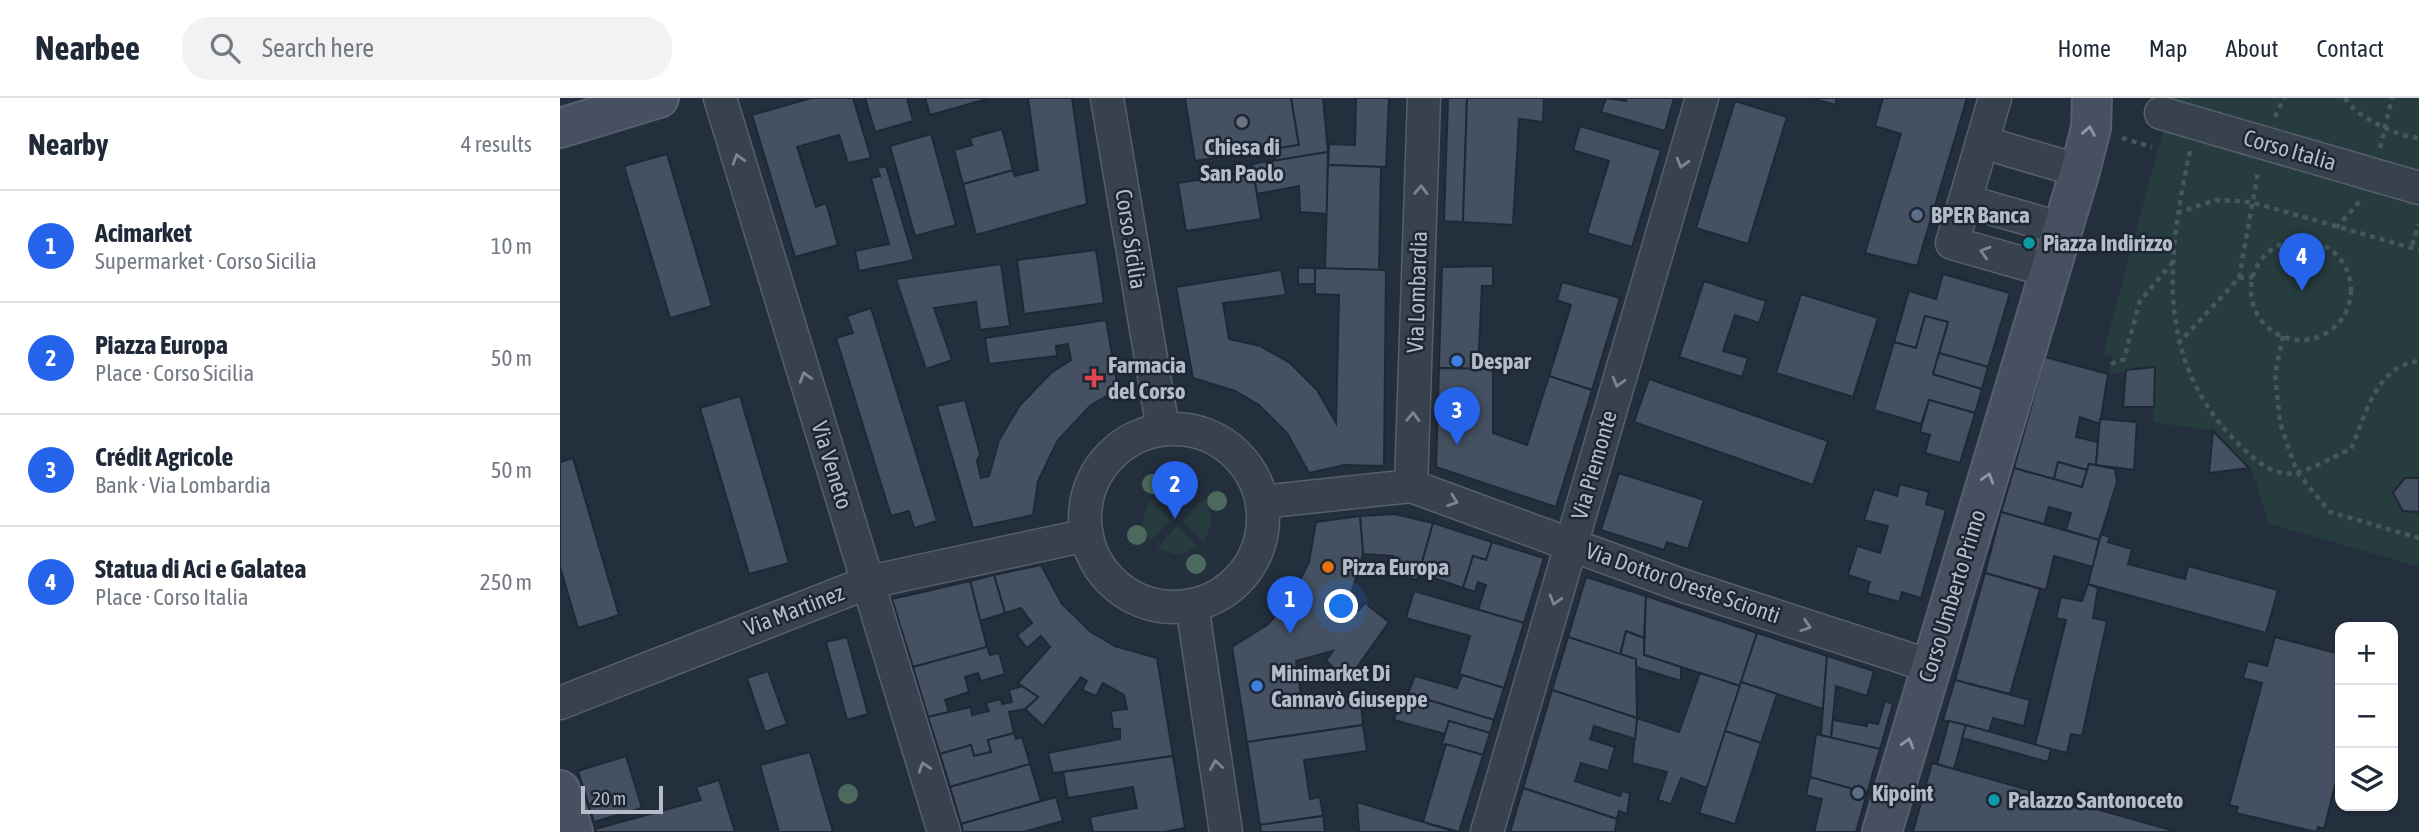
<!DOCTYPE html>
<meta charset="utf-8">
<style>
:root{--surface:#fff;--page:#f2f2f3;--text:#1f2937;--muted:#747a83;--line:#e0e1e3;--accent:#2563eb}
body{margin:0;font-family:"Asap Condensed",sans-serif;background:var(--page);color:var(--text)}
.controls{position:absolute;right:21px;bottom:21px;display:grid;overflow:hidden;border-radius:14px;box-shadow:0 2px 5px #0004}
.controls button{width:63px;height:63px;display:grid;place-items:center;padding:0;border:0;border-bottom:2px solid var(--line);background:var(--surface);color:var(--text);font:35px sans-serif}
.scale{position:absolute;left:21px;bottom:18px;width:82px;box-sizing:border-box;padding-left:7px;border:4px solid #b4bcc9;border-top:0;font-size:19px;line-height:24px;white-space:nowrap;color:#b4bcc9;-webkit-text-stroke:5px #1d2633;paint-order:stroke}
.you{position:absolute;left:782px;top:509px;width:24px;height:24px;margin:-18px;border:5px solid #fff;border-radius:50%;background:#1a73e8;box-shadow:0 0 0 10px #1a73e833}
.badge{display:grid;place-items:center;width:46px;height:46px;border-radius:50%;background:var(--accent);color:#fff;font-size:23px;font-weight:700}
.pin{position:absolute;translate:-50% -58px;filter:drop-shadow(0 2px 4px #0008)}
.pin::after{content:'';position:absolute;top:37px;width:24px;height:21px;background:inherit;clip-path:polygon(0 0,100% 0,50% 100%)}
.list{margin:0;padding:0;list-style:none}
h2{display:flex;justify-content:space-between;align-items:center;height:91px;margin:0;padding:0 28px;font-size:30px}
h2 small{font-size:23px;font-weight:400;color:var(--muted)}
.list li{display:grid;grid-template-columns:46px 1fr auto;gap:21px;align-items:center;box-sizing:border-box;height:112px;padding:0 28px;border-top:2px solid var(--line)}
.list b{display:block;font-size:26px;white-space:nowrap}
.list p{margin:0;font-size:23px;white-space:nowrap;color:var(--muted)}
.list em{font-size:23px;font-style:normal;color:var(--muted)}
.icon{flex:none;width:38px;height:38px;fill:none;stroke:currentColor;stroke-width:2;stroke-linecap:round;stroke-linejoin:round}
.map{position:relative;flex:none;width:1859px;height:734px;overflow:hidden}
header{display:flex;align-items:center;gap:42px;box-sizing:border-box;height:98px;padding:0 35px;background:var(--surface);border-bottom:2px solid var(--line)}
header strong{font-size:33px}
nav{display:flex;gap:38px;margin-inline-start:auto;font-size:24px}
.search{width:490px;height:63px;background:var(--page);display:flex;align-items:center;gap:18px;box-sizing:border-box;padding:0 24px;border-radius:28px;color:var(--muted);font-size:26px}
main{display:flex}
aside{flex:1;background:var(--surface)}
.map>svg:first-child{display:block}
.green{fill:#263c3f}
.building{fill:#455162;stroke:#1f2835;stroke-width:2}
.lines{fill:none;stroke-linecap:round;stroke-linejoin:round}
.street-casing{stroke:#565f6c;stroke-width:35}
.secondary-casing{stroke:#565f6c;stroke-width:42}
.path{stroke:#44595c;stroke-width:4.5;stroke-dasharray:5 5;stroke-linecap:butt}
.street{stroke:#38414e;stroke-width:32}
.secondary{stroke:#465061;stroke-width:38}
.tree{fill:#4b6a5d}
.oneway{stroke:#8e96a5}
.oneway2{stroke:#7c8592}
.worship-dot{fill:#6b7280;stroke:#1d2633;stroke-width:2.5}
.service-dot{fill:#5c6f8a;stroke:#1d2633;stroke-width:2.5}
.culture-dot{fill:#0f9aa8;stroke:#1d2633;stroke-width:2.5}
.shop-dot{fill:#3f7fe0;stroke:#1d2633;stroke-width:2.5}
.health-dot{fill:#e0444e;stroke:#1d2633;stroke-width:2.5}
.food-dot{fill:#e8710a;stroke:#1d2633;stroke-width:2.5}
.labels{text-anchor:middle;stroke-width:5;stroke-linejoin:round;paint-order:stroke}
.poi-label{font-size:23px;font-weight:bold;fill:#b4bcc9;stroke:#1d2633;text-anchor:start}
.street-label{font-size:23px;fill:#b4bcc9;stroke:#1d2633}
</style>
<header>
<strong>Nearbee</strong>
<div class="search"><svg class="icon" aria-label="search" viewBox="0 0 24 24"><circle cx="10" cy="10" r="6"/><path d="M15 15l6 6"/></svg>Search here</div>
<nav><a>Home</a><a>Map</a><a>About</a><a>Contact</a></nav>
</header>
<main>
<aside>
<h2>Nearby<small>4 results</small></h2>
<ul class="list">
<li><span class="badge">1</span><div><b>Acimarket</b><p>Supermarket · Corso Sicilia</p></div><em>10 m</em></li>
<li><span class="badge">2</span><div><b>Piazza Europa</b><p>Place · Corso Sicilia</p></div><em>50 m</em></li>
<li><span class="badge">3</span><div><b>Crédit Agricole</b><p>Bank · Via Lombardia</p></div><em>50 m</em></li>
<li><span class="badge">4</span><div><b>Statua di Aci e Galatea</b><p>Place · Corso Italia</p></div><em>250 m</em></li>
</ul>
</aside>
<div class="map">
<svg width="1859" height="734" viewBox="0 0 1859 734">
<rect width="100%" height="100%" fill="#242f3e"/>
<g class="green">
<polygon points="1612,0 1859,0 1859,469 1709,426 1693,375 1653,333 1593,324 1595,270 1548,276 1553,259 1543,256"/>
<polygon points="616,387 638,394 616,417 594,396"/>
<polygon points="645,400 652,425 644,444 623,423"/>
<polygon points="589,401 611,422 590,443 582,426"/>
<polygon points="617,428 639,449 618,457 597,450"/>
</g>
<g class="building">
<polygon points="293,0 311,60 288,65 279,37 237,49 256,109 266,105 278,147 235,159 192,17 251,0"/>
<polygon points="305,0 347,0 353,23 315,34"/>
<polygon points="365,0 427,0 427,1 370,17"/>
<polygon points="468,0 512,0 527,106 416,137 403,86 453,72 455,78 478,72"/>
<polygon points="625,0 731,0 739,47 635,63"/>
<polygon points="731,0 763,0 768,54 716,63 713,51 739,47"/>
<polygon points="796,0 829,0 826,69 768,67 769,46 795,47"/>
<polygon points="888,0 907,0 903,124 884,123"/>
<polygon points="907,0 984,0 983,24 959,21 953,127 903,124"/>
<polygon points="1046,0 1066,3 1067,0 1114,0 1105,33 1041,14"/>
<polygon points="1252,0 1277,0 1275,7"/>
<polygon points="1323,0 1407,0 1357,168 1305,155 1341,36 1315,28"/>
<polygon points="1175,3 1227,19 1188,146 1136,130"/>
<polygon points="1020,28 1101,52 1072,149 1027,135 1049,63 1013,52"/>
<polygon points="442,31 453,72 403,86 394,52 412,47 410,40"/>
<polygon points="371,36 396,127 355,138 330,48"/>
<polygon points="768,54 767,116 740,114 739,88 697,96 692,66"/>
<polygon points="107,56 152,208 110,220 64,68"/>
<polygon points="768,67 821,69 819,172 765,171"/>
<polygon points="326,68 354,162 299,173 295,153 329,146 311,80 320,78 317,70"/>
<polygon points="693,73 701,121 626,133 618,85"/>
<polygon points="536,152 544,205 464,216 457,162"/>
<polygon points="441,166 450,228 420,232 416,204 374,210 392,262 366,271 336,181"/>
<polygon points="933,168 933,188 922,188 918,271 879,270 882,169"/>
<rect x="738" y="170" width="17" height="16"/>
<polygon points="755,170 826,172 824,368 784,367 749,375 727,335 699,307 675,293 633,280 616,189 721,172 726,197 663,205 669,241 700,248 730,265 757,292 776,325 779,197 755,196"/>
<polygon points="1383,176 1450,195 1428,269 1379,255 1388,224 1365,218 1356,250 1334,244 1349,193 1376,201"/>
<polygon points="1144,183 1206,203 1199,225 1175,217 1163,253 1188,260 1182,279 1119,259"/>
<polygon points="1002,184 1060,200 1032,292 989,278 1011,207 997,202"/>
<polygon points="1241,196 1318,220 1293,299 1216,275"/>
<polygon points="311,210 377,423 354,430 349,413 331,418 276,240 293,235 287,218"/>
<polygon points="1365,218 1388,224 1373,276 1422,291 1415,315 1369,302 1361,326 1314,312 1334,244 1356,250"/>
<polygon points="546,222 558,291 530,308 498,342 478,383 473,417 413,430 377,308 405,302 420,356 417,363 421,380 429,378 439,342 460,307 491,275 511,262 508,246 496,248 497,258 429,266 425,240"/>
<polygon points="1379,255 1428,269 1422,291 1373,276"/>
<polygon points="1485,259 1548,276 1540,326 1520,319 1516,339 1538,344 1536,367 1529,366 1527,372 1498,364 1494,381 1454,370"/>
<polygon points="1595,269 1594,309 1563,309 1566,272"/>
<polygon points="879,270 933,271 933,335 967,347 989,278 1032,292 996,409 876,369"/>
<polygon points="1089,281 1268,343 1253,387 1074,324"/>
<polygon points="180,298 229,465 189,476 140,310"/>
<polygon points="1369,302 1415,315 1400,365 1365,355 1370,337 1360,334"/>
<polygon points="1540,321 1577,324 1574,372 1536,367"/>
<polygon points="1653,333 1689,370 1649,375"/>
<polygon points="13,360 59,517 18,530 0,469 0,364"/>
<polygon points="1498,364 1527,372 1522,389 1494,381"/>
<polygon points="1529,366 1555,371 1557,384 1539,442 1506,432 1511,415 1489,409 1484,426 1441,414 1454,370 1522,389"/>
<polygon points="1059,375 1144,402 1128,451 1107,444 1104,452 1041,432"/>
<polygon points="1845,380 1859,380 1859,414 1843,413 1833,395"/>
<polygon points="1340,386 1369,394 1366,406 1386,412 1361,500 1342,494 1339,504 1307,495 1310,484 1288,477 1297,448 1320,455 1328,428 1304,422 1314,391 1337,398"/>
<polygon points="1441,414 1539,442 1533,469 1494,458 1486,492 1425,475"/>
<polygon points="834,416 873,425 857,482 829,476 833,458 803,456 800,418"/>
<polygon points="800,418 803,456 788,507 798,513 805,505 829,524 788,582 766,563 773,553 736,563 741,597 728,598 730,608 800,596 803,627 687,644 672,549 707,527 732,499 749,464 756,424"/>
<polygon points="873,425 932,444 926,462 913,458 903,490 859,475"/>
<polygon points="1541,436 1550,439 1548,444 1572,451 1568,466 1625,481 1628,468 1718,492 1706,535 1528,486"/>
<polygon points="932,444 984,460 964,525 918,512 926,487 918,484 915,494 903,490 913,458 926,462"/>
<polygon points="481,467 502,506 531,534 555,548 597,560 613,658 493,675 488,655 560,641 560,631 553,631 551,613 567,611 564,597 543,585 536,598 522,592 527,583 521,579 483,628 465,611 478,599 458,585 490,549 481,538 467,550 457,537 472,525 461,510 445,515 434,477"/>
<polygon points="1425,475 1480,491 1450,596 1395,582"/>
<polygon points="434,477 445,515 420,523 410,483"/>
<polygon points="1026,479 1086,498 1084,540 1066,533 1060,558 1008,539"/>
<polygon points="410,483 427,549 353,569 332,501"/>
<polygon points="1528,486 1538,490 1533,520 1547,523 1522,638 1511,636 1507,655 1475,647 1506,522 1496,520 1501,499 1522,503"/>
<polygon points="854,493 964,525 944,590 899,576 910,538 846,520"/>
<polygon points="1086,498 1197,535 1180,588 1084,557"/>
<polygon points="1066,533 1084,540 1084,557 1121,569 1121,583 1076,569 1076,561 1060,558"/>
<polygon points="1197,535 1267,558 1263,611 1181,584"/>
<polygon points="287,539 308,616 287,622 266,544"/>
<polygon points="1008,539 1076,561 1077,620 992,592"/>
<polygon points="1715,539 1780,556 1780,668 1764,731 1758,729 1756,734 1676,715 1678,709 1669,707 1702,585 1683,580 1688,563 1707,568"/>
<polygon points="427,549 430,557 439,555 445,576 421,583 418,575 405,579 409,594 385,602 389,614 368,619 353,569"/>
<polygon points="1267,558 1314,573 1307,598 1276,588 1271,640 1261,637"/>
<polygon points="208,573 227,626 205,634 187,580"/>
<polygon points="1140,575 1180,588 1147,690 1121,680 1111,706 1098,702 1107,674 1072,665 1077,620 1119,634"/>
<polygon points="902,577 944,590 934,622 848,596 855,578 897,590"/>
<polygon points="1395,582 1470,602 1464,628 1433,620 1429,634 1383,622"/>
<polygon points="1181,584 1217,596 1201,645 1165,633"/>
<polygon points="462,588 478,599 465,611 449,614 454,635 428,642 431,654 414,658 411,647 380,656 368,619 411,609 412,617 429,613 426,605 441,601 442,606 452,604 449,592"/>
<polygon points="992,592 1077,620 1075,641 1034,628 1030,641 1055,649 1048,673 1021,665 1015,683 1060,698 1062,693 1070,695 1067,716 1059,713 1057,721 963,690"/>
<polygon points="842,594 934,622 930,635 889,623 885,636 834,622"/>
<polygon points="1325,603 1333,606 1320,651 1271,640 1273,622 1307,628 1307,624 1318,626"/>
<polygon points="889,623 930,635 923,657 882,646"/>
<polygon points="1389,623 1406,627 1394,671 1377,666"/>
<polygon points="803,627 807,653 744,662 750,701 760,699 763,718 700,727 687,644"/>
<polygon points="1406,627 1491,651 1488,664 1402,640"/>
<polygon points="1165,633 1201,645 1175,726 1139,715"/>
<polygon points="454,635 456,641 462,639 470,666 390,689 380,656 411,647 414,658 431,654 428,642"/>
<polygon points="1256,636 1320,651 1307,695 1250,679"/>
<polygon points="886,646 923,657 899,734 863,724"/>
<polygon points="250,654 273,734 219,734 200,667"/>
<polygon points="66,658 82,710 34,724 18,673"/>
<polygon points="613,658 625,730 604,734 533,734 530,719 577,710 573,689 508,700 503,674"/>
<polygon points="1372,665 1394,671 1618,734 1353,734"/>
<polygon points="470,666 481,703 401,726 390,689"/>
<polygon points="1250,679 1307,695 1296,734 1254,734 1262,701 1246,697"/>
<polygon points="159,682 175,734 36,734 35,731 141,702 136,689"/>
<polygon points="963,690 1057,721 1055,734 950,734"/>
<polygon points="496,699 503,723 463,734 403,734 401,726"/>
<polygon points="797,704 896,734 802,734 799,733"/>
<polygon points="763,718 765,734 701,734 700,727"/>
</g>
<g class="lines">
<g class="street-casing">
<g id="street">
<polyline points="160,0 384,734"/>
<polyline points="547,0 603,331"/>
<polyline points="1435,0 1405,103 1503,131"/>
<polyline points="1601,15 1859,90"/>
<polyline points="1422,44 1520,73"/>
<polyline points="1405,103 1392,145 1490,173"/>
<circle cx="614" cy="420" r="89"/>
<polyline points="851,388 864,0"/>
<polyline points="702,404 851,388 1121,487 1370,568"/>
<polyline points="632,507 666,734"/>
<polyline points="0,605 309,484 527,437"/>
<polyline points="927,734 1142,0"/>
</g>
</g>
<g class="secondary-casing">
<g id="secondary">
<polyline points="0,30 99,0"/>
<polyline points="0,692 13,734"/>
<polyline points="1322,734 1520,73 1531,30 1532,0"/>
</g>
</g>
<g class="path">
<path d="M1785,0c11,19 53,39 74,40"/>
<polyline points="1715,19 1724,0"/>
<polyline points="1562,40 1592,49"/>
<polyline points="1820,50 1832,0"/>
<path d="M1630,53c-22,101 -36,203 41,285 14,15 31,33 51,37 20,4 51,-17 69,-24 15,-35 25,-83 68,-88"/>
<polyline points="1617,115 1656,102 1691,104 1859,152"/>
<polyline points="1776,130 1800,103"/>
<circle cx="1741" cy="192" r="50"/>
<polyline points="1852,147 1859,126"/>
<polyline points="1679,180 1693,179"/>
<polyline points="1723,238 1715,276 1720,325 1737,374 1770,414 1859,440"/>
<polyline points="1618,246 1679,180 1698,74"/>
<polyline points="1551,266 1564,261 1580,203 1612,165"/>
</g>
<use href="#street" class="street"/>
<use href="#secondary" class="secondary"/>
</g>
<g class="tree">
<circle cx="620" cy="378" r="10"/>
<circle cx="592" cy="386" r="10"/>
<circle cx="657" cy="403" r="10"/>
<circle cx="577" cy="437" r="10"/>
<circle cx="636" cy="466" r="10"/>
<circle cx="288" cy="696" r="10"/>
</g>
<defs><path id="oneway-chevron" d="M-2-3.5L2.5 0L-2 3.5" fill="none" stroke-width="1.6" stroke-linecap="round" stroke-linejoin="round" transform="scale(1.75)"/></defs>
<g class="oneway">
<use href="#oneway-chevron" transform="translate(1529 33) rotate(-80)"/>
<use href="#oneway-chevron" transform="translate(1428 380) rotate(-73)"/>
<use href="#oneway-chevron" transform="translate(1348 645) rotate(-74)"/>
</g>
<g class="oneway2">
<use href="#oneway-chevron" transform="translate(178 61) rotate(-107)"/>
<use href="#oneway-chevron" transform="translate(1122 65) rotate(106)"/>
<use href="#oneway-chevron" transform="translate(861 92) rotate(-88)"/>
<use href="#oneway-chevron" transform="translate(1425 154) rotate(-164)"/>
<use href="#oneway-chevron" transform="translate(245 279) rotate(-107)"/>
<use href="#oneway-chevron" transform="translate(1058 284) rotate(106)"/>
<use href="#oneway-chevron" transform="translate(853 319) rotate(-88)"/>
<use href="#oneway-chevron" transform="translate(893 403) rotate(20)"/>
<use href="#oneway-chevron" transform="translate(995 502) rotate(106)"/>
<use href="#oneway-chevron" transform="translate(1246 528) rotate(18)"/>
<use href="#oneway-chevron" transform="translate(656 667) rotate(-99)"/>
<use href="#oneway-chevron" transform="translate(364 669) rotate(-107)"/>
</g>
<circle class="worship-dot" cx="682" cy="24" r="7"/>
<g class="service-dot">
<circle cx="1357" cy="117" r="7"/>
<circle cx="1298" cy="695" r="7"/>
</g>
<g class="culture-dot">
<circle cx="1469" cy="145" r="7"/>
<circle cx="1434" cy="702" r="7"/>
</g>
<g class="shop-dot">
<circle cx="897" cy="263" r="7"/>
<circle cx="697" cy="588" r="7"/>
</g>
<path class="health-dot" d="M530.5 269.5h7v7h7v7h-7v7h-7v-7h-7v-7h7z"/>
<circle class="food-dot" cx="768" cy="469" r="7"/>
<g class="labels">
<g class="poi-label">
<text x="682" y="57" text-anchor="middle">Chiesa di<tspan x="682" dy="26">San Paolo</tspan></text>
<text x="1371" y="125">BPER Banca</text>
<text x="1483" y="153">Piazza Indirizzo</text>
<text x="911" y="271">Despar</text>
<text x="548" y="275">Farmacia<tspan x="548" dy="26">del Corso</tspan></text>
<text x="782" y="477">Pizza Europa</text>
<text x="711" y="583">Minimarket Di<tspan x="711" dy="26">Cannavò Giuseppe</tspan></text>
<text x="1312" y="703">Kipoint</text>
<text x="1448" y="710">Palazzo Santonoceto</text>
</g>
<g class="street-label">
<text transform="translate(1730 52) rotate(16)" y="8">Corso Italia</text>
<text transform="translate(571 141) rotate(81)" y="8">Corso Sicilia</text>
<text transform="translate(857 194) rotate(-88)" y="8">Via Lombardia</text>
<text transform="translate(272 367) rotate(73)" y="8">Via Veneto</text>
<text transform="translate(1034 367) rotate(-74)" y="8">Via Piemonte</text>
<text transform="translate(1123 485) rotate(19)" y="8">Via Dottor Oreste Scionti</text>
<text transform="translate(1392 498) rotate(-73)" y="8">Corso Umberto Primo</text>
<text transform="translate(234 512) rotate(-21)" y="8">Via Martinez</text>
</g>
</g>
</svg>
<div class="controls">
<button>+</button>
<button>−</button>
<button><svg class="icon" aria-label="layers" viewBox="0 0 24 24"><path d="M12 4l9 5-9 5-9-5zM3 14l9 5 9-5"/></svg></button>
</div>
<div class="scale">20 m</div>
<div class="you"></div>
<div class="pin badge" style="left:730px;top:536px">1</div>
<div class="pin badge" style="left:615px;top:421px">2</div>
<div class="pin badge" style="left:897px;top:347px">3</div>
<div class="pin badge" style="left:1742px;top:193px">4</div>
</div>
</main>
